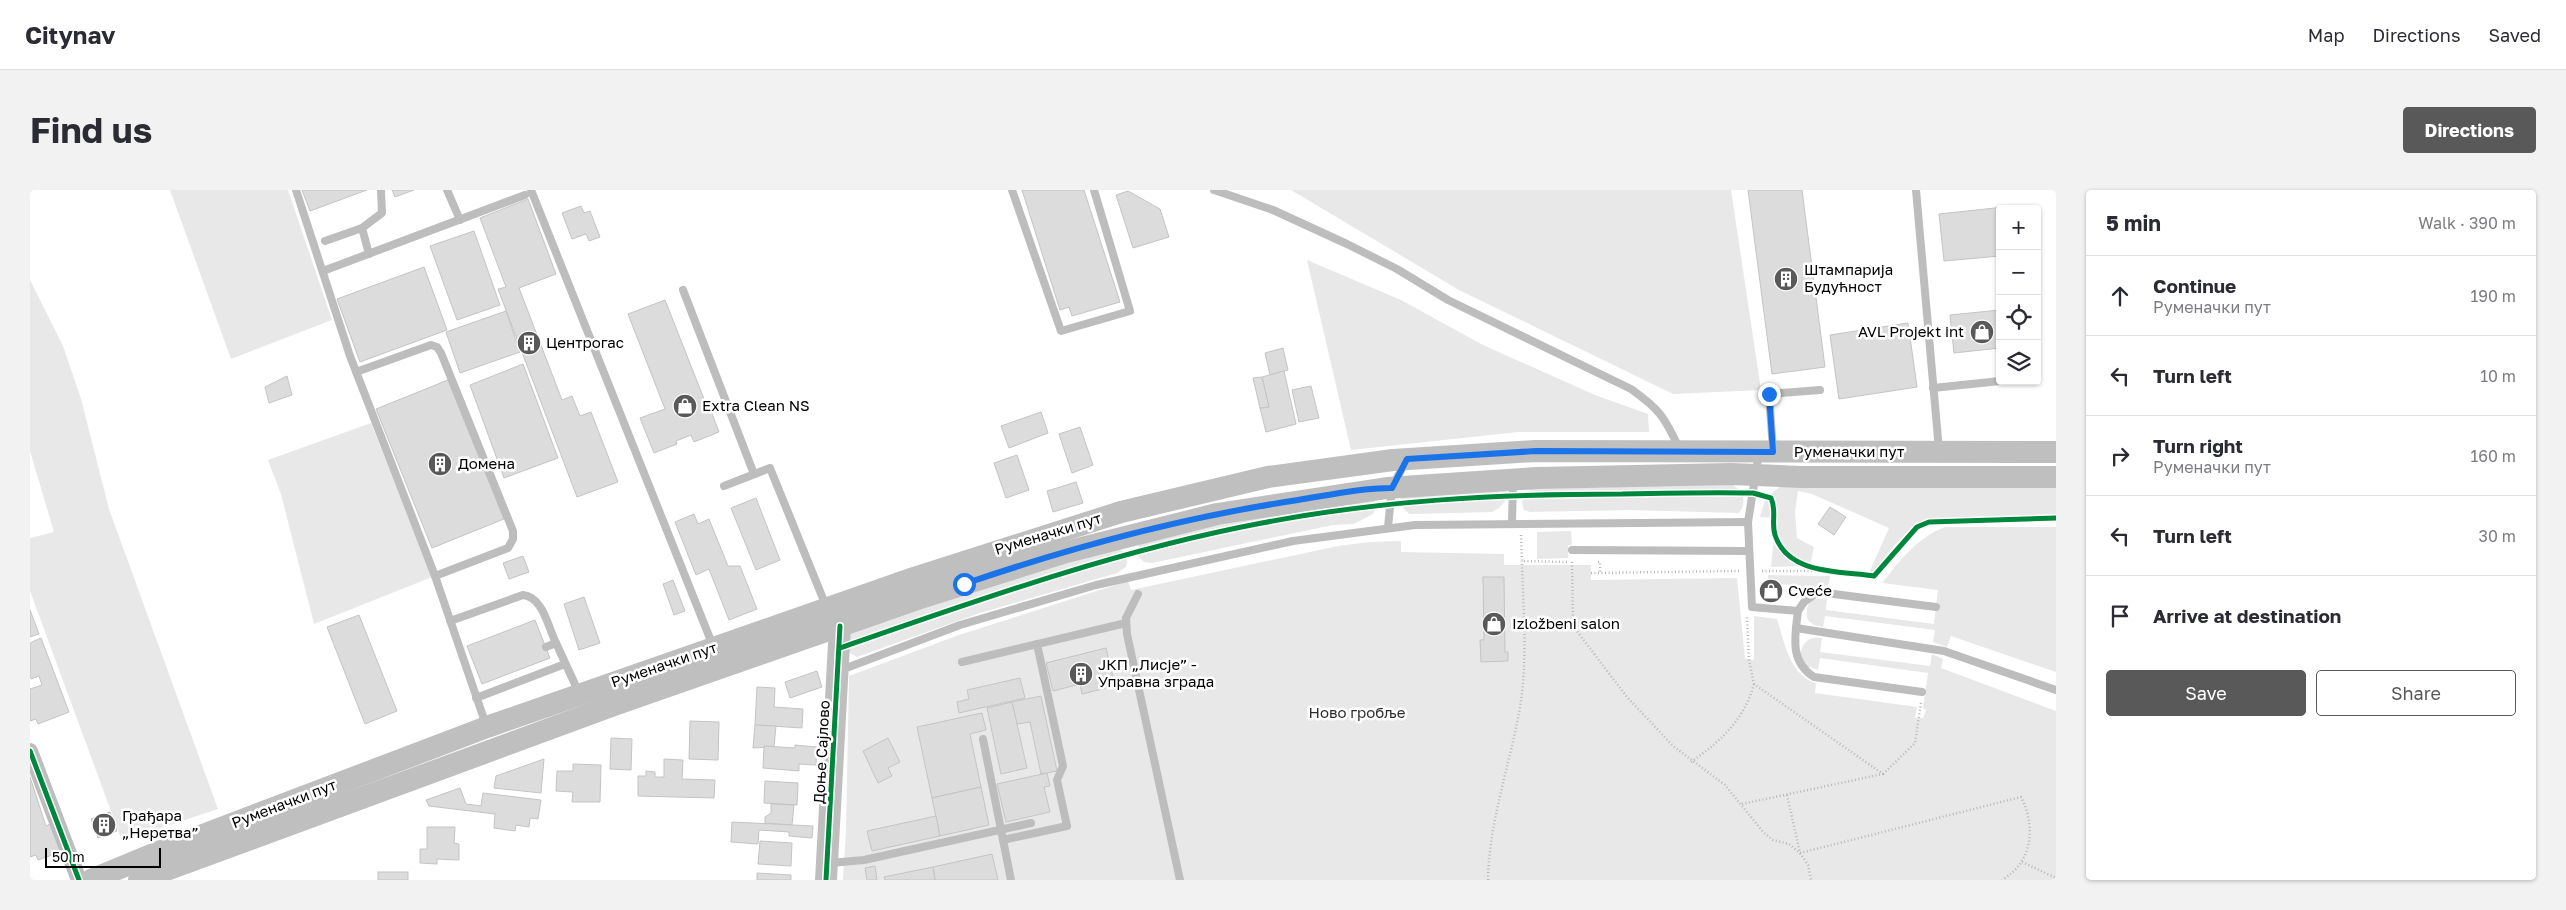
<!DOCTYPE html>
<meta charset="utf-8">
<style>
:root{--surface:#fff;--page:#f2f2f3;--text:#2b2b33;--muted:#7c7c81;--line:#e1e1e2;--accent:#595959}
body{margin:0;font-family:"Golos Text",sans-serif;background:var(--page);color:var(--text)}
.controls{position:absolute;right:15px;top:15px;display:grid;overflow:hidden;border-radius:5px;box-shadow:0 1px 4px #0004}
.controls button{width:45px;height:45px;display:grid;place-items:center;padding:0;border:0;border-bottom:1px solid var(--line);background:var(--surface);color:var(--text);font:25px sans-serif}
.scale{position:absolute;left:15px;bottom:12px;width:116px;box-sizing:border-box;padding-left:5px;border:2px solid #000;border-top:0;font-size:14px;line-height:18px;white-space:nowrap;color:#000;-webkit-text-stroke:4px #fff;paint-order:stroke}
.stop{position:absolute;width:15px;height:15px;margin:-11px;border:4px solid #1a73e8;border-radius:50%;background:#fff}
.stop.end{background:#1a73e8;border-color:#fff;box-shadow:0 1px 5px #0008}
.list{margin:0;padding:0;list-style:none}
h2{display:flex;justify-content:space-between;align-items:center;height:65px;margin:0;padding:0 20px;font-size:21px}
h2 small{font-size:16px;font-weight:400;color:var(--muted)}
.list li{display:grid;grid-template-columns:32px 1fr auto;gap:15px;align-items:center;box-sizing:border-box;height:80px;padding:0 20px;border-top:1px solid var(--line)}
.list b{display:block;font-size:19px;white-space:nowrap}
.list p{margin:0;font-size:16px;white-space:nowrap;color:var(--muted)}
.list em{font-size:16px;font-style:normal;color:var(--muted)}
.actions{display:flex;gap:10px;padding:15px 20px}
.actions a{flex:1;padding:11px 0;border:1px solid var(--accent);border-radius:5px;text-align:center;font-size:18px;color:var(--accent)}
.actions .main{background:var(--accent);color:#fff}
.icon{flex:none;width:28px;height:28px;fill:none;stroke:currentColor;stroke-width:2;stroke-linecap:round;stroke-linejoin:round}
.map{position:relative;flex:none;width:2026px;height:690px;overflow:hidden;border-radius:5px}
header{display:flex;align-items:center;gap:30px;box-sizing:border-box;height:70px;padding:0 25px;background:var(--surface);border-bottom:1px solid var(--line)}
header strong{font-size:24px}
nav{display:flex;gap:28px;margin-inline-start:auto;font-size:18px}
.intro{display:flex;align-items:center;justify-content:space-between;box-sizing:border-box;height:120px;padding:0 30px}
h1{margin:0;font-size:35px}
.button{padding:12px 22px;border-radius:5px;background:var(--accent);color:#fff;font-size:18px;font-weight:700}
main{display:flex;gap:30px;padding:0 30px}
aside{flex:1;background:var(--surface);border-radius:5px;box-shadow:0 1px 4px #0004}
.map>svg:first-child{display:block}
.green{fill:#e8e8e8}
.building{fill:#dcdcdc;stroke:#c4c4c4}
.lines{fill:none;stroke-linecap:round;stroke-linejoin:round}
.path{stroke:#b8b8b8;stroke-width:2.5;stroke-dasharray:1 2.5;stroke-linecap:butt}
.lane{stroke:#bdbdbd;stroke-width:8}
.street{stroke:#bdbdbd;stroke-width:16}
.secondary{stroke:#bfbfbf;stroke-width:22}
.cycleway-casing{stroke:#fff;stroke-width:8}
.cycleway{stroke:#00873e;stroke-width:5}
.route{stroke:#1a73e8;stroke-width:6}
.labels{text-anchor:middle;stroke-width:5;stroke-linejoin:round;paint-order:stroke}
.poi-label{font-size:15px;fill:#000;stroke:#fff;text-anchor:start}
.street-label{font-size:15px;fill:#000;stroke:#fff}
.park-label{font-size:15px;fill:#2d2d2d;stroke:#fff}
</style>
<header>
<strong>Citynav</strong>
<nav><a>Map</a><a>Directions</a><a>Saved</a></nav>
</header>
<div class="intro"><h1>Find us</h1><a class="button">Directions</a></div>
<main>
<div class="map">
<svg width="2026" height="690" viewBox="0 0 2026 690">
<rect width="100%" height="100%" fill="#fff"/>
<g class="green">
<polygon points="140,0 258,0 302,130 201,169"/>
<polygon points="1261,0 1701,0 1731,200 1643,204 1429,100"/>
<polygon points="1277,70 1371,110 1453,155 1565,205 1618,224 1619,242 1488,242 1321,260"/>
<polygon points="0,90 33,156 51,209 79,319 188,619 92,651 0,401 0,348 24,342 0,261"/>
<polygon points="341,233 402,387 284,434 251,304 238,270"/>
<path d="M1701,294c13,7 16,18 8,29l-110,-3 -99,2 -6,-2c-4,-9 -1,-16 7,-21z"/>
<path d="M1750,297h276v30l-123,2c-28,8 -43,32 -60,54h-4l20,-45 -77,-34 -14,-3 -3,21 2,26 17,9 -4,19 -39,1 5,-49 -16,-1 6,-20z"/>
<path d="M1476,300l1,9 -8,9 -7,4 -82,2c-6,-4 -10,-9 -9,-17z"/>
<polygon points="1343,310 1347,314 1343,324 1324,334 1303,335 1122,373 1114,372 1107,365 1109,353 1178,335"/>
<path d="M1915,337h111v145l-105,-36 -4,11 -14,-5 2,-12 -110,-14 -2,11 -9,-2 -6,-5c-5,-14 4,-25 19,-21l-1,11 108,14 4,-34 -56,-7c19,-23 34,-45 63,-56z"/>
<polygon points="1541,341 1542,355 1538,355 1538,368 1507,369 1507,342"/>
<path d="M1371,351v11l103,2v11h87v15l146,-2 8,81 9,1v-44l23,3c7,22 13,57 39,64l-1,10 102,14 -2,11h8l3,-8 -3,-2 5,-35 -108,-15 -2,12 -11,-4 -6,-9c-1,-13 8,-22 21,-19l-2,14 110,14 2,-12 11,5 -2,9 115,43v169h-1213l3,-49 3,-155 110,-41 169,-54 3,9 207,-44 32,-4z"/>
<path d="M1087,358c9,4 12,10 9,19l-9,6 -137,40 -123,44 -9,-5 1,-17 4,-2 100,-37z"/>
<polygon points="1738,385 1800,386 1798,399 1780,398 1766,409 1767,395 1737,394"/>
</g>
<g class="building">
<polygon points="272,0 337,0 280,21"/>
<polygon points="362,0 384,0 365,7"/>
<polygon points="992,0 1054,0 1090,112 1042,126 1039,117 1030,120"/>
<polygon points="1718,0 1772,0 1795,177 1742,184"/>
<polygon points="1098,1 1130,19 1139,47 1103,58 1086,5"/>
<polygon points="498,9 526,84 489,98 532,210 542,206 550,226 561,222 588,292 547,307 468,99 476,97 450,28"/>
<polygon points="551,16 554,23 560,21 570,47 559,51 556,44 542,49 532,23"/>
<polygon points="1974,17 1970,19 1970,66 1914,71 1909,24"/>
<polygon points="444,41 470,115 427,130 400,56"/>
<polygon points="394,77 417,140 330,172 307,109"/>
<polygon points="635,110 676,214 678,213 689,242 664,252 661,245 646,251 647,254 624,263 610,228 635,219 598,124"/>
<polygon points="1970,120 1970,158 1924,163 1920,125"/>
<polygon points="476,121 490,162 430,183 416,142"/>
<polygon points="1878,133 1887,197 1809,209 1800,145"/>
<polygon points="1253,158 1258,180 1240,185 1235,163"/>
<polygon points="493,174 528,268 474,288 440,195"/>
<polygon points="1254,181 1266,234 1236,242 1230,218 1239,217 1232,187"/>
<polygon points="257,186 262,205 239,213 235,197"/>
<polygon points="1232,187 1239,217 1230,218 1223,188"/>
<polygon points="418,190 474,329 402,358 346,219"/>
<polygon points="1281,196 1289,228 1269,232 1262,200"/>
<polygon points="1011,222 1018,243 979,258 971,236"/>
<polygon points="1050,237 1063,275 1042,283 1029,244"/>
<polygon points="987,265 999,300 976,308 964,273"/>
<polygon points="1046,292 1053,313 1023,322 1017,301"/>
<polygon points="726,308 750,370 726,380 701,318"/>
<polygon points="1800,317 1816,327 1804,345 1788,334"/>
<polygon points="664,324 668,334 679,329 698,376 710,376 727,419 699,430 679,379 666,385 645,332"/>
<polygon points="493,366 499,382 479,389 473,373"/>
<polygon points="1453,387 1474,387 1475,462 1478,462 1478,471 1451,472 1450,450 1454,450"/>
<polygon points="643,390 655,421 644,425 633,394"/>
<polygon points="554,407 570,453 549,460 534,414"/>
<polygon points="0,420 9,444 0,447"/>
<polygon points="329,425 367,521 335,534 297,437"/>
<polygon points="505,430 520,468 452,494 437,456"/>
<polygon points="11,448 39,522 8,534 6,529 0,531 0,499 12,495 9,486 1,489 0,485 0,453"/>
<polygon points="1076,458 1085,496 1052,504 1050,494 1023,501 1016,473"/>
<polygon points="787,481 792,497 760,508 755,492"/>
<polygon points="990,488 995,508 929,523 927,512 939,509 937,500"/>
<polygon points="727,497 745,498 744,517 773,519 772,538 725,535"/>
<polygon points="1011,506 1027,581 1011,584 1000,532 987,534 982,512"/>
<polygon points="982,512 997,578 971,584 957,518"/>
<polygon points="952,523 956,540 940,544 951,597 902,608 887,537"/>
<polygon points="660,531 689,532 688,570 659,569"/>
<polygon points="725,535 746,536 744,557 723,558"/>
<polygon points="581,548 602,549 601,580 580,579"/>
<polygon points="858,548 870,572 858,578 862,586 848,593 833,561"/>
<polygon points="765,555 787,557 786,575 769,574 769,581 733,578 734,556 765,558"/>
<polygon points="514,569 511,603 464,598 466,586"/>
<polygon points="634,569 653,570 652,589 685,590 684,608 608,606 608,586 616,586 616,581 625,582 625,587 634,587"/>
<polygon points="543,574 571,575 570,612 542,612 543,602 526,601 527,581 543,581"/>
<polygon points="1017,583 1020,596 1014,597 1020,622 976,632 967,594"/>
<polygon points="0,587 16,636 20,634 31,662 8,670 6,665 0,667"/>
<polygon points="735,591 768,593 767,615 734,613"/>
<polygon points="951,597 959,635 910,646 902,608"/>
<polygon points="430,598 436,614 451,616 453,603 511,610 508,629 500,628 499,637 486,635 485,641 464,638 465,624 399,616 396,610"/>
<polygon points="741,614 764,615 762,635 735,633 735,627 741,623"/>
<polygon points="80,622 87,641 68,648 61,629"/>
<polygon points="906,626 910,646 842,661 837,641"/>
<polygon points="702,632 783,636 782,648 759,646 759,642 729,640 728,654 701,652"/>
<polygon points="397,637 425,637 424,653 429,654 429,670 407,669 407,674 390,673 390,659 397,659"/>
<polygon points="730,651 762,653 761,676 728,674"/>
<polygon points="962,664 968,690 905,690 903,677"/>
<polygon points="845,676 847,690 837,690 835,678"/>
<polygon points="903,677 905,690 855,690 854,687"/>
<rect x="348" y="682" width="30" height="8"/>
<polygon points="727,683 761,685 761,690 727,690"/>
</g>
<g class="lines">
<g class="path">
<polyline points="1491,345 1492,371 1538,372"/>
<polyline points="1568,372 1570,372 1570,383"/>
<polyline points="1732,381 1800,381 1845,388 1886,340 1904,332 2026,331"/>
<polyline points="1561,383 1709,381"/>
<polyline points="1543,436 1597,507 1643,556 1695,595 1734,643 1743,650 1759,654 1770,663 1778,675 1781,690"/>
<polyline points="1494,437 1543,436 1542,372"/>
<path d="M1661,572c30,-21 53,-42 63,-78"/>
<polyline points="1853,584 1885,553 1891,513"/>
<path d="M1757,605l13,58 221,-56c15,29 12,65 -19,83"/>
<polyline points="1712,614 1853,584 1724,494 1719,470 1717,427"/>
<polyline points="1992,672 2026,688"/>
<path d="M1458,690c1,-59 22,-115 32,-173 8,-48 3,-98 2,-146"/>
</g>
<g class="lane">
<polyline points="266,0 320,166 405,386"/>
<polyline points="417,0 430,30"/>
<polyline points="501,0 683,456"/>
<polyline points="982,0 1031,141 1100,121 1064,0"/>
<path d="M1184,0l59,20 74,34 50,25 51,31 183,89c28,20 33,27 48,59"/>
<polyline points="1886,0 1909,260"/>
<polyline points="295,51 332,38"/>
<polyline points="339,64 332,38 352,23 351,0"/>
<polyline points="293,81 495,5"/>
<polyline points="653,100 724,284"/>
<polyline points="326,182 401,155 407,157 411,163 483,341 483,349 478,358 405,386 456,535"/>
<polyline points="1903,198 1970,191"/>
<polyline points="1743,260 1739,204 1790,200"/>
<polyline points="1729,263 1718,332 1722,417 1768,421 1774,412 1788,402 1906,417"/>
<polyline points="694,296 740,278 796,416"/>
<polyline points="1482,333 1483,292"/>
<polyline points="1358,337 1362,297 1375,273"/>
<polyline points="1542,360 1719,361"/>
<polyline points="1108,404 1096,428 1097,444 1150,690"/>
<path d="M1768,421c-3,25 -9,50 16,66l108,15"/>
<path d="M420,431l73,-26c20,2 25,32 33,48"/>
<polyline points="1766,438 1914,461 2026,500"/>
<polyline points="516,457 526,453 549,503"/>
<polyline points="932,472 1096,433"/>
<polyline points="811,480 930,435 1066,395 1263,351 1385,335 1718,332"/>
<polyline points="446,508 535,474"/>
<polyline points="953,549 981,690"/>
<polyline points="973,650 1037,636 1027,590 1033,576 1007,454"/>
<polyline points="800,673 834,670 1001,633"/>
</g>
<polyline class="street" points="0,561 49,690"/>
<g class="secondary">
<polyline points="61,690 131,661 457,537 884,388 1091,322 1238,287 1363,270 1505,261 2026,262"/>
<polyline points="109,690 587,514 887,409 1036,362 1187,324 1357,298 1507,288 1701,284 1771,287 2026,287"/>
<polyline points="796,690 810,436"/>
</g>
<g class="cycleway-casing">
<g id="cycleway">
<path d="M810,458c138,-48 278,-98 422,-125 119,-23 239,-29 360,-29 44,-1 88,-2 131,-1l18,5c6,13 0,24 4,37 13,40 65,36 99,41l43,-49 12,-5 127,-4"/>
<polyline points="0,561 49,690"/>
<polyline points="796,690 810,436"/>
</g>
</g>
<use href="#cycleway" class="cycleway"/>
</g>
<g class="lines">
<path class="route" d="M934,394c108,-37 221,-67 334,-84 31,-5 62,-12 94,-12l15,-29 129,-8 237,1 -4,-58"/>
</g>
<defs>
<g id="building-disc" transform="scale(1.25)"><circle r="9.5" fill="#595959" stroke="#fff"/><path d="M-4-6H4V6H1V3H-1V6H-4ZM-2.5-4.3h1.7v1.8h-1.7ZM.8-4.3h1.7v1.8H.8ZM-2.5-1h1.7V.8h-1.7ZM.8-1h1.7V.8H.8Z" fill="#fff"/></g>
<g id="shop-disc" transform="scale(1.25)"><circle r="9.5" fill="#595959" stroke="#fff"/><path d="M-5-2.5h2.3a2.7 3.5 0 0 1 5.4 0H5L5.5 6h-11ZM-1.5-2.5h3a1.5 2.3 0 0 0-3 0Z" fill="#fff"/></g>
</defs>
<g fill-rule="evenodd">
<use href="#building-disc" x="1756" y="89"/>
<use href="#shop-disc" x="1952" y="142"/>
<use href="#building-disc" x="499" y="153"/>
<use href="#shop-disc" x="655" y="216"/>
<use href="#building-disc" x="410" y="274"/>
<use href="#shop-disc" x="1741" y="401"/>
<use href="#shop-disc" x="1464" y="434"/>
<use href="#building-disc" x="1051" y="484"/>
<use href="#building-disc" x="74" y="635"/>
</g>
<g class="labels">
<g class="poi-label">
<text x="1774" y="85">Штампарија<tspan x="1774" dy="17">Будућност</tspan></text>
<text x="1934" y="147" text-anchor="end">AVL Projekt int</text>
<text x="516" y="158">Центрогас</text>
<text x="672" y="221">Extra Clean NS</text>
<text x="428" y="279">Домена</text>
<text x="1758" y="406">Cveće</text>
<text x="1482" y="439">Izložbeni salon</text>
<text x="1068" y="480">ЈКП „Лисје” -<tspan x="1068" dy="17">Управна зграда</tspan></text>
<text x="92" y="631">Грађара<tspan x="92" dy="17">„Неретва”</tspan></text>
</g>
<g class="street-label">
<text x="1819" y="267">Руменачки пут</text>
<text transform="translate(1018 344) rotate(-17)" y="5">Руменачки пут</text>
<text transform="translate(634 475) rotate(-19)" y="5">Руменачки пут</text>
<text transform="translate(792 562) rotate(-87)" y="5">Доње Сајлово</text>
<text transform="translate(254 614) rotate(-21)" y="5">Руменачки пут</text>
</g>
<g class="park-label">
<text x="1327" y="528">Ново гробље</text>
</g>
</g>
</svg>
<div class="controls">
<button>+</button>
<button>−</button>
<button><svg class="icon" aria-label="locate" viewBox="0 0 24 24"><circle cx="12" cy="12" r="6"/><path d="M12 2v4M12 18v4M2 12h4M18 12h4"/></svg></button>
<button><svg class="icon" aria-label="layers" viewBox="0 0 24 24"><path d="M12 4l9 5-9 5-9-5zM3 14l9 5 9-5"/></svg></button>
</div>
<div class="scale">50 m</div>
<div class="stop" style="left:934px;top:394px"></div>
<div class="stop end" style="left:1739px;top:204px"></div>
</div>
<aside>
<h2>5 min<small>Walk · 390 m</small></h2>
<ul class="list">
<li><svg class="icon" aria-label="ahead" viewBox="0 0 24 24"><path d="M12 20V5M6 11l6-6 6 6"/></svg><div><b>Continue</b><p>Руменачки пут</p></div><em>190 m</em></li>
<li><svg class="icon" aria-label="left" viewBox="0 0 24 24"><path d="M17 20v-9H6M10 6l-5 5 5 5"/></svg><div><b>Turn left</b></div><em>10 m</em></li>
<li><svg class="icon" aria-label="right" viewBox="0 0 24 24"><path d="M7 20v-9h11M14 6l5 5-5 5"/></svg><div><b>Turn right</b><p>Руменачки пут</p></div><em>160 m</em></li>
<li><svg class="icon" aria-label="left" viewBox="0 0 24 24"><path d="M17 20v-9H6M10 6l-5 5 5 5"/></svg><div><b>Turn left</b></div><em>30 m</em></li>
<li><svg class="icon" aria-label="arrive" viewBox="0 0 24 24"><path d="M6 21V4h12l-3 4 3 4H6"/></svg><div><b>Arrive at destination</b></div></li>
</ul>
<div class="actions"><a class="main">Save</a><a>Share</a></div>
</aside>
</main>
